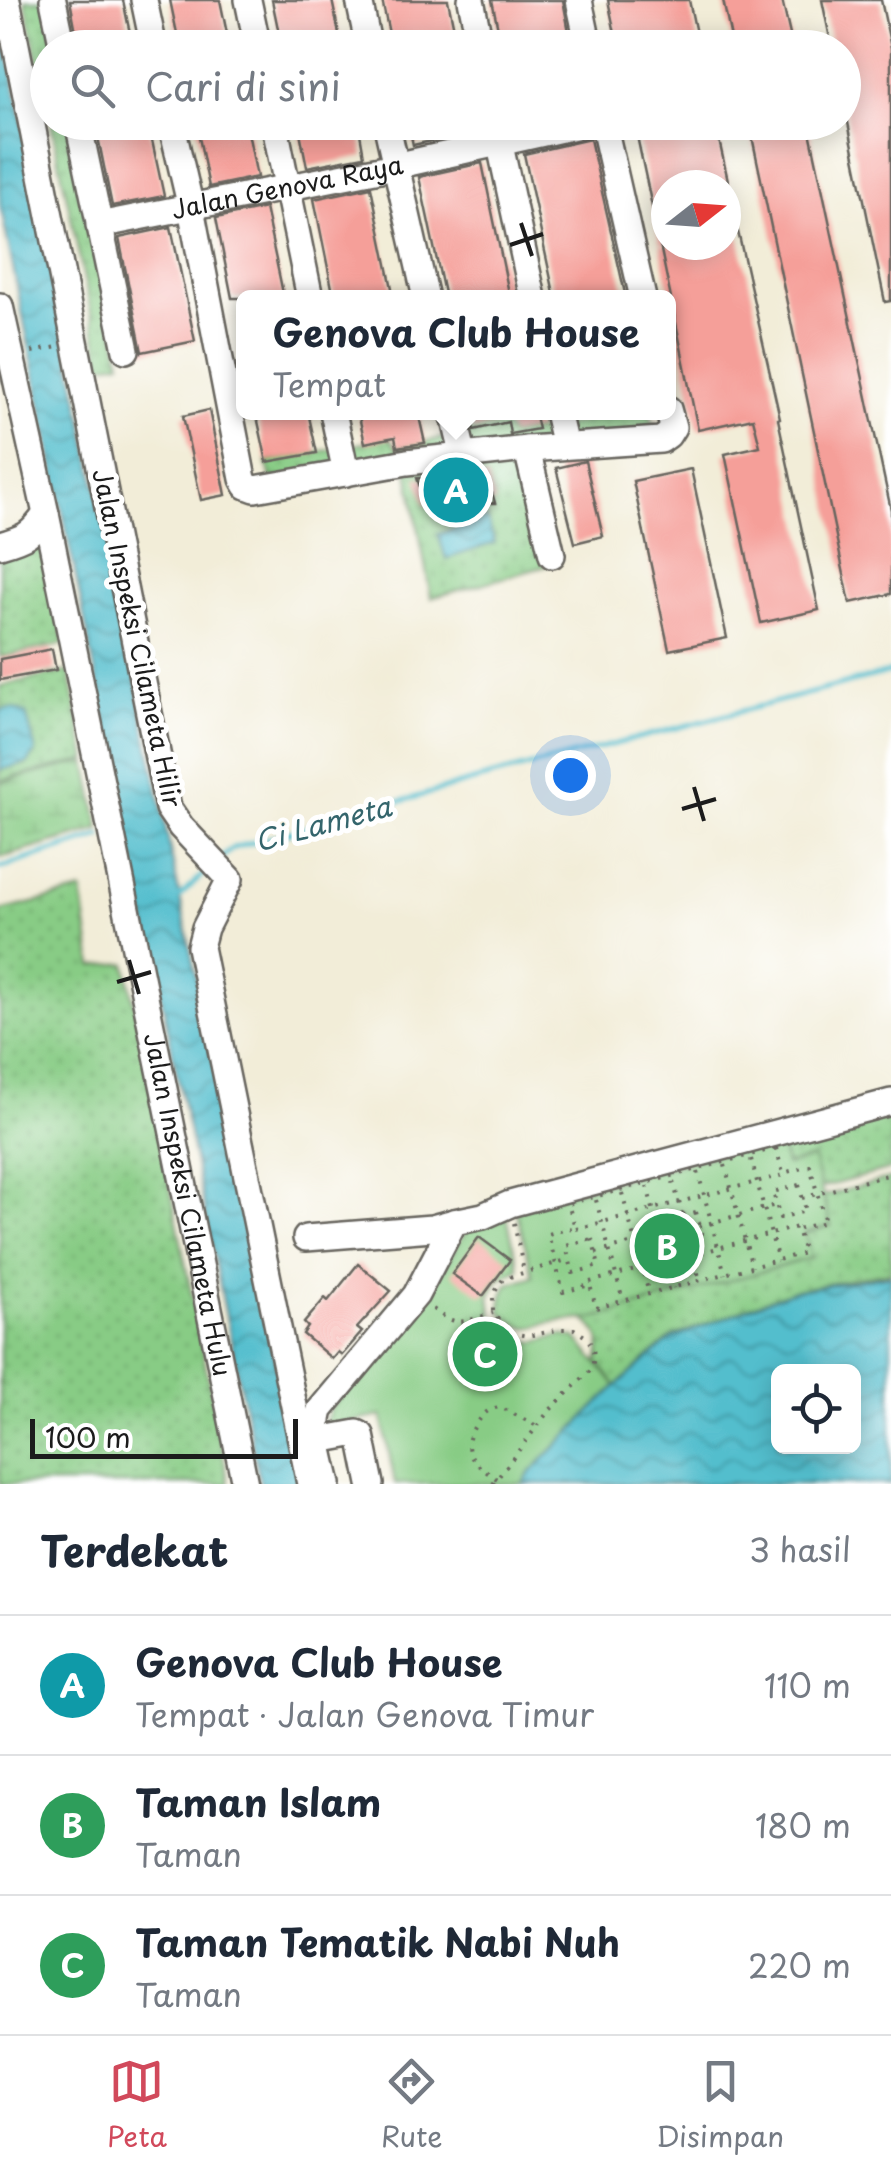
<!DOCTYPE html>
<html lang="id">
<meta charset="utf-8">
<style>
:root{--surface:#fff;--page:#f6f6f7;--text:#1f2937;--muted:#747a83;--line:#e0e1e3;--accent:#d1495b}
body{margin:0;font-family:"Playpen Sans",sans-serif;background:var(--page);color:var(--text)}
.controls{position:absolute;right:30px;bottom:30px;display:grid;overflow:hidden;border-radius:15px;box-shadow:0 5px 25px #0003}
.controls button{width:90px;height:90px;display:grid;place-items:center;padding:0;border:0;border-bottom:2px solid var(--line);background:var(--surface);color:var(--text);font:50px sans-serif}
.compass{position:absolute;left:651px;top:170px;width:90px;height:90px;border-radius:50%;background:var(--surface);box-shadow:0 5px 25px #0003;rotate:73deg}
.scale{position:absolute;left:30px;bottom:25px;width:268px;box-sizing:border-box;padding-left:10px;border:5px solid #1c1c1c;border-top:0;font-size:28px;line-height:35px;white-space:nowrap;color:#1c1c1c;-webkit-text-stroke:8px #fff;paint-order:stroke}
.you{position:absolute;left:570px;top:775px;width:35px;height:35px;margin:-25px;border:8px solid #fff;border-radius:50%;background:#1a73e8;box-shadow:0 0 0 15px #1a73e833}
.badge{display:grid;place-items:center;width:65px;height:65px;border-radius:50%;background:var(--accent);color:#fff;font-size:32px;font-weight:700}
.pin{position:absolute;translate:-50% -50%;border:5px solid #fff;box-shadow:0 2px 10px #0006}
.popup{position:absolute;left:236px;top:290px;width:440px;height:130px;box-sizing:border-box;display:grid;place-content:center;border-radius:15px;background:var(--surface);filter:drop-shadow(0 2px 8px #0005);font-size:32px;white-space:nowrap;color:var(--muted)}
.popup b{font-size:38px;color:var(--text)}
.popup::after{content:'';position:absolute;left:50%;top:100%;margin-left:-20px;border:20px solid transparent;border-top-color:var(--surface)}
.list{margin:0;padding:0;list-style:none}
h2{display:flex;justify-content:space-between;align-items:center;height:130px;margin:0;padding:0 40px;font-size:42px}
h2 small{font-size:32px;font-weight:400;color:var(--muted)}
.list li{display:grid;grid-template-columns:65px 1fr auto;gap:30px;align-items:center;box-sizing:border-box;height:140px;padding:0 40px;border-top:2px solid var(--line)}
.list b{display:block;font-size:38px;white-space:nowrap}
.list p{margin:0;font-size:32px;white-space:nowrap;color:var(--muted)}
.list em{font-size:32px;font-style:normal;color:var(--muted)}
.icon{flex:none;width:55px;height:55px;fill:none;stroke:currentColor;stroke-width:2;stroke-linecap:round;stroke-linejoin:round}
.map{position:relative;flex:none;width:891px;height:1484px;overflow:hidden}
.search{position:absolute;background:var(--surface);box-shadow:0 5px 25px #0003;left:30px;right:30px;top:30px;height:110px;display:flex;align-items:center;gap:25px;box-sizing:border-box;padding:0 35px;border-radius:55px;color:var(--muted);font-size:38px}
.sheet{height:550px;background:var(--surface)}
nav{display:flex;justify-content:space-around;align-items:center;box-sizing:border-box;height:140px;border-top:2px solid var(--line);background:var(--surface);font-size:28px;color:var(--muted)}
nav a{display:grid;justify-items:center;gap:5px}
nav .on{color:var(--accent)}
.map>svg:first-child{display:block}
.grass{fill:url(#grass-dots);stroke:#527450;stroke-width:2.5}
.wetland{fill:url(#wetland-marsh);stroke:#527450;stroke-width:2.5}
.green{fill:#88cc85;stroke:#527450;stroke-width:2.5}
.water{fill:url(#water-waves);stroke:#376d74;stroke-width:2.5;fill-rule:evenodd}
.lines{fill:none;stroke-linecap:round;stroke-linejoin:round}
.stream{stroke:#52becd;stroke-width:5}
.building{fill:#f59f99}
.minor-casing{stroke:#67655e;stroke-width:30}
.path{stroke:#67655e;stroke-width:4;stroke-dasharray:2.5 8;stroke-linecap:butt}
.minor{stroke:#fff;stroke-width:25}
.ticks{fill:none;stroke:#1c1c1c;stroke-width:4}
.labels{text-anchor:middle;stroke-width:10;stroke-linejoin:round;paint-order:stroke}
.street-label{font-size:25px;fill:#1c1c1c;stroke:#fff}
.water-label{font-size:28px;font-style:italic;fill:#34656c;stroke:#fff}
</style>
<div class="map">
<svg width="891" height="1484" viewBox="0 0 891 1484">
<defs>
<pattern id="grass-dots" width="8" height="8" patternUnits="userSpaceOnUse" patternTransform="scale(2.5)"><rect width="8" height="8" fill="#88cc85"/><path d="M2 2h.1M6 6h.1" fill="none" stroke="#75af72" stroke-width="1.8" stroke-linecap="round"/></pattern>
<pattern id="wetland-marsh" width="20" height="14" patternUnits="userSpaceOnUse" patternTransform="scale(2.5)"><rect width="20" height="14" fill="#88cc85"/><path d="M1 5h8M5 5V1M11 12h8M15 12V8" fill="none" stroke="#75af72"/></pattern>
<pattern id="water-waves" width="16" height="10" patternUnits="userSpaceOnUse" patternTransform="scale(2.5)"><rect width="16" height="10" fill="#52becd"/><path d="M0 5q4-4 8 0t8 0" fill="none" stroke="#439aa6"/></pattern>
</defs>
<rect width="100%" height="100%" fill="#fff"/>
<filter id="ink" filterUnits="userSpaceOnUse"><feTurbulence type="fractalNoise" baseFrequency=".01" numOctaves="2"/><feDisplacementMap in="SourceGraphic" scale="20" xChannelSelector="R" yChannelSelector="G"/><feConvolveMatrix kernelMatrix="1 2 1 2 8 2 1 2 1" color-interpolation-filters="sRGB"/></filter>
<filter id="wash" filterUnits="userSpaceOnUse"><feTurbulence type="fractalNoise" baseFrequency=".0048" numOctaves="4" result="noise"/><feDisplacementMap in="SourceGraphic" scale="40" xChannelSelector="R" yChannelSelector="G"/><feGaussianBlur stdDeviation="2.25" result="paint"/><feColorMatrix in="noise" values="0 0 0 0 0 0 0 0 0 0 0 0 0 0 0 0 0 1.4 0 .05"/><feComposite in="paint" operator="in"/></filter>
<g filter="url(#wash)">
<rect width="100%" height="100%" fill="#f2edd8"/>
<g class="grass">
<polygon points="25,0 47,0 57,47 48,48 47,105"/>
<polygon points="51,123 72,123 121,362 102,365"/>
<polygon points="632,413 650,413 654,430 271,479 267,462 389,438 397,448 502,424 511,435"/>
<polygon points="521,458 546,566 431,598 407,466"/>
<polygon points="41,533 64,644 0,657 0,558 27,549"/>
<polygon points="69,671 87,760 0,781 0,686"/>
<polygon points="82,891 93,966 126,963 229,1484 0,1484 0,911"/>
<polygon points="891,1108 891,1169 821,1188 786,1165 779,1138"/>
<path d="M891,1178v94l-99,19 -120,46 -56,49 -18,-23c5,-20 3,-30 -14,-44l226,-61 -5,-25 26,-8 -8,-29z"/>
</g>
<polygon class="wetland" points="87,761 100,829 0,858 0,782"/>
<g class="green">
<path d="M779,1138l7,27 27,-7 18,68 -26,7 6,25 -216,60c-11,2 -22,2 -34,3 -31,3 -32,18 -61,-10l3,-16 5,-11 25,-8 -18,-70z"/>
<polygon points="506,1212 519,1269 504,1276 496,1283 490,1296 493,1319 515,1341 536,1342 562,1335 576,1338 616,1386 529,1474 523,1484 395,1484 382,1416 324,1427 330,1408 419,1308 470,1224"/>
</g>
<g class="water">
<polygon points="0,11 227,1129 301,1484 260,1484 0,204"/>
<polygon points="487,518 495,543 446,559 438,534"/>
<polygon points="11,708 26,713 36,752 28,763 0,770 0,710"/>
<path d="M891,1275v209h-368l6,-10 87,-88 56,-48 120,-47zM778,1372h76v74h-76z"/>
</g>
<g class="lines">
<g class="stream">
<polyline points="221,858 233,848 470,782 891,672"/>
<polyline points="0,868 101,836"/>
<polyline points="177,899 209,869"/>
</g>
</g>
<g id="blocks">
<g class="building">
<polygon points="70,0 123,0 133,48 79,48"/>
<polygon points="170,0 220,0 230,48 180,48"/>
<polygon points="272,0 332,0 342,48 282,48"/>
<polygon points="382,0 448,0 458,48 392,48"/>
<polygon points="492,0 563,0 572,48 502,48"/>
<polygon points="608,0 689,0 699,48 618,48"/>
<polygon points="723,0 782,0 793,48 733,48"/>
<polygon points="822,0 881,0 891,48 891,301 885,302 844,103 844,48 832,48"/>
<polygon points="95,122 148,122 164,196 112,206"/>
<polygon points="196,122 246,122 257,177 209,187"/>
<polygon points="298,122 358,122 364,156 307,167"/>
<polygon points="408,122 474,122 476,131 413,145"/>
<polygon points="634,122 715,122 729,185 666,185 666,243 660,244"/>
<polygon points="749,122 808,122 891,510 891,594 850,603"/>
<polygon points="590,139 626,298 555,298 524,154"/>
<polygon points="482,163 510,298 445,298 419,177"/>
<polygon points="371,187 394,298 334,298 314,199"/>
<polygon points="732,205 780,418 778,419 819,610 761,623 725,454 760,446 753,418 698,430 660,245 726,245 726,206"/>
<polygon points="265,208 284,298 232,298 216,218"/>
<polygon points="171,227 195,341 142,352 119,238"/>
<polygon points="209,410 226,495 201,500 183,416"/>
<polygon points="256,412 308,412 317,453 267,462"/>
<polygon points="358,412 418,412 425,443 397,447 395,437 365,443"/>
<polygon points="470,412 534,412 538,429 510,434 508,422 474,430"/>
<polygon points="585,461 603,536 575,543 556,468"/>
<polygon points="691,469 727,638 669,650 633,481"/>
<polygon points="417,478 488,478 495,503 425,503"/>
<polygon points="52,649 56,670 0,680 0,659"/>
<polygon points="479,1237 510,1260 483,1296 452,1274"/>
<polygon points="358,1264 391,1291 357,1328 362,1332 342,1355 338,1352 332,1359 303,1334 308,1327 304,1323 325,1298 328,1301"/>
</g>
</g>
</g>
<g filter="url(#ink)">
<use href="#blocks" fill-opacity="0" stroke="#67655e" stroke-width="2.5"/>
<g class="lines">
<g class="minor-casing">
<g id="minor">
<polyline points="7,0 168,808 181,827 230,879 205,928 200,947 310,1484"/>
<polyline points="53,0 63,48"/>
<polyline points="144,0 154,48"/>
<polyline points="248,0 258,48"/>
<polyline points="359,0 369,48"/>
<polyline points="471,0 481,48"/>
<polyline points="579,0 589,48"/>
<polyline points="78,122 126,350"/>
<polyline points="171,122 191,208 243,479 247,486 255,489 407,462 527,449 661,440 668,435 673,427 668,409"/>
<polyline points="274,122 310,298"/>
<polyline points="386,122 426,298"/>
<polyline points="495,122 533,298"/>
<polyline points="603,122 643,298"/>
<path id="s1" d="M99,225l296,-59 198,-44"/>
<path id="s2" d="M0,306l46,208 199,970"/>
<polyline points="333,412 346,473"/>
<polyline points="453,412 464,457"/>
<polyline points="557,412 565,446"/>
<polyline points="527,449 552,555"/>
<path d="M0,545c25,-7 31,-10 46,-31"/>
<polyline points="306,1238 432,1228 454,1222"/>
<polyline points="319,1440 357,1433 361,1435 371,1484"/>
<path d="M328,1484c-5,-23 -15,-51 -8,-74l96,-115 38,-73 29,-6 27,-12 381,-102"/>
</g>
</g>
<g class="path">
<polyline points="32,352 58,347"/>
<polygon points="776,1148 783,1173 810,1166 825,1222 797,1229 804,1253 596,1308 590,1285 563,1292 548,1234 575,1227 568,1204"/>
<polyline points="751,1159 778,1261"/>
<polyline points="725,1165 752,1267"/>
<polyline points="698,1172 725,1274"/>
<polyline points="673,1182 683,1215"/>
<polygon points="799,1185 806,1211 780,1218 773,1192"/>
<polyline points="647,1186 674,1288"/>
<polyline points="622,1193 649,1294"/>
<polyline points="802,1198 891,1174"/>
<polyline points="596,1200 623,1301"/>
<polygon points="696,1212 703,1238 677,1245 670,1219"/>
<polyline points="514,1223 524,1272"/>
<polyline points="699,1226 776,1205"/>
<polyline points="576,1229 783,1175"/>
<polygon points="592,1239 599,1266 573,1273 566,1246"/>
<polyline points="690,1242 700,1281"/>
<polyline points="596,1253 674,1232"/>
<polyline points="590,1282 797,1227"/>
<path d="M433,1309c25,20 32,12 60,4"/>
<path d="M497,1479c-22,-14 -39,-27 -22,-53 8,-11 11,-17 25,-19l37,19"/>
<polyline points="493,1484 548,1412 591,1370 594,1358 593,1347 586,1337 574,1329 562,1329 528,1336 510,1333 493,1313 493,1295 503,1279 570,1259"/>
</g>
<use href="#minor" class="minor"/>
</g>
</g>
<path class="ticks" d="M521,223l11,33M510,245l33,-11M694,787l10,34M682,809l34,-10M129,960l10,34M117,982l34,-10"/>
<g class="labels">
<g class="street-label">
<text dy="9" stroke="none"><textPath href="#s1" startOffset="192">Jalan Genova Raya</textPath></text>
<text transform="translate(137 638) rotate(78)" y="9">Jalan Inspeksi Cilameta Hilir</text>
<text dy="9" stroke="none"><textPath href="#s2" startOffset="918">Jalan Inspeksi Cilameta Hulu</textPath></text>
</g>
<g class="water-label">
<text transform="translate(323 824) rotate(-15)" y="10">Ci Lameta</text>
</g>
</g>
</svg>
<div class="controls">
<button><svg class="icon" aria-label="locate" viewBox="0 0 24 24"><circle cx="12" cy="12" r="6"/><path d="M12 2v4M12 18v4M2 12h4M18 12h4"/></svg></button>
</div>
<svg class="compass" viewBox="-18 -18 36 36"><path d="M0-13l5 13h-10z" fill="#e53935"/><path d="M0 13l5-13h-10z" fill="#747a83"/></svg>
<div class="scale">100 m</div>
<div class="you"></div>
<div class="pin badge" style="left:456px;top:490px;background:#0f9aa8">A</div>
<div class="popup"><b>Genova Club House</b>Tempat</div>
<div class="pin badge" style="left:667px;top:1246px;background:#2e9e5b">B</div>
<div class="pin badge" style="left:485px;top:1354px;background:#2e9e5b">C</div>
<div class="search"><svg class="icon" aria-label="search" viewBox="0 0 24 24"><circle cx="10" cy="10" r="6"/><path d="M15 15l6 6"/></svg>Cari di sini</div>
</div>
<section class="sheet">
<h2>Terdekat<small>3 hasil</small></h2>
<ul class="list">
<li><span class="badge" style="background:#0f9aa8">A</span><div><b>Genova Club House</b><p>Tempat · Jalan Genova Timur</p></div><em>110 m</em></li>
<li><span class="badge" style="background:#2e9e5b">B</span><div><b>Taman Islam</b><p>Taman</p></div><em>180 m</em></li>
<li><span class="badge" style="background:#2e9e5b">C</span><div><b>Taman Tematik Nabi Nuh</b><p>Taman</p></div><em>220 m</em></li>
</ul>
</section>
<nav>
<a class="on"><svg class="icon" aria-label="map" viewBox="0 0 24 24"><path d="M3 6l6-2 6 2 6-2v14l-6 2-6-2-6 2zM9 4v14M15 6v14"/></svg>Peta</a>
<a><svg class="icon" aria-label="directions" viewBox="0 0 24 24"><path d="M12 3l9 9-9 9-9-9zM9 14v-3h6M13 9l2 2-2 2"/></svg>Rute</a>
<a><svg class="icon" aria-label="saved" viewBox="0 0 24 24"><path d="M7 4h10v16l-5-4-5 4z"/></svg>Disimpan</a>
</nav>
